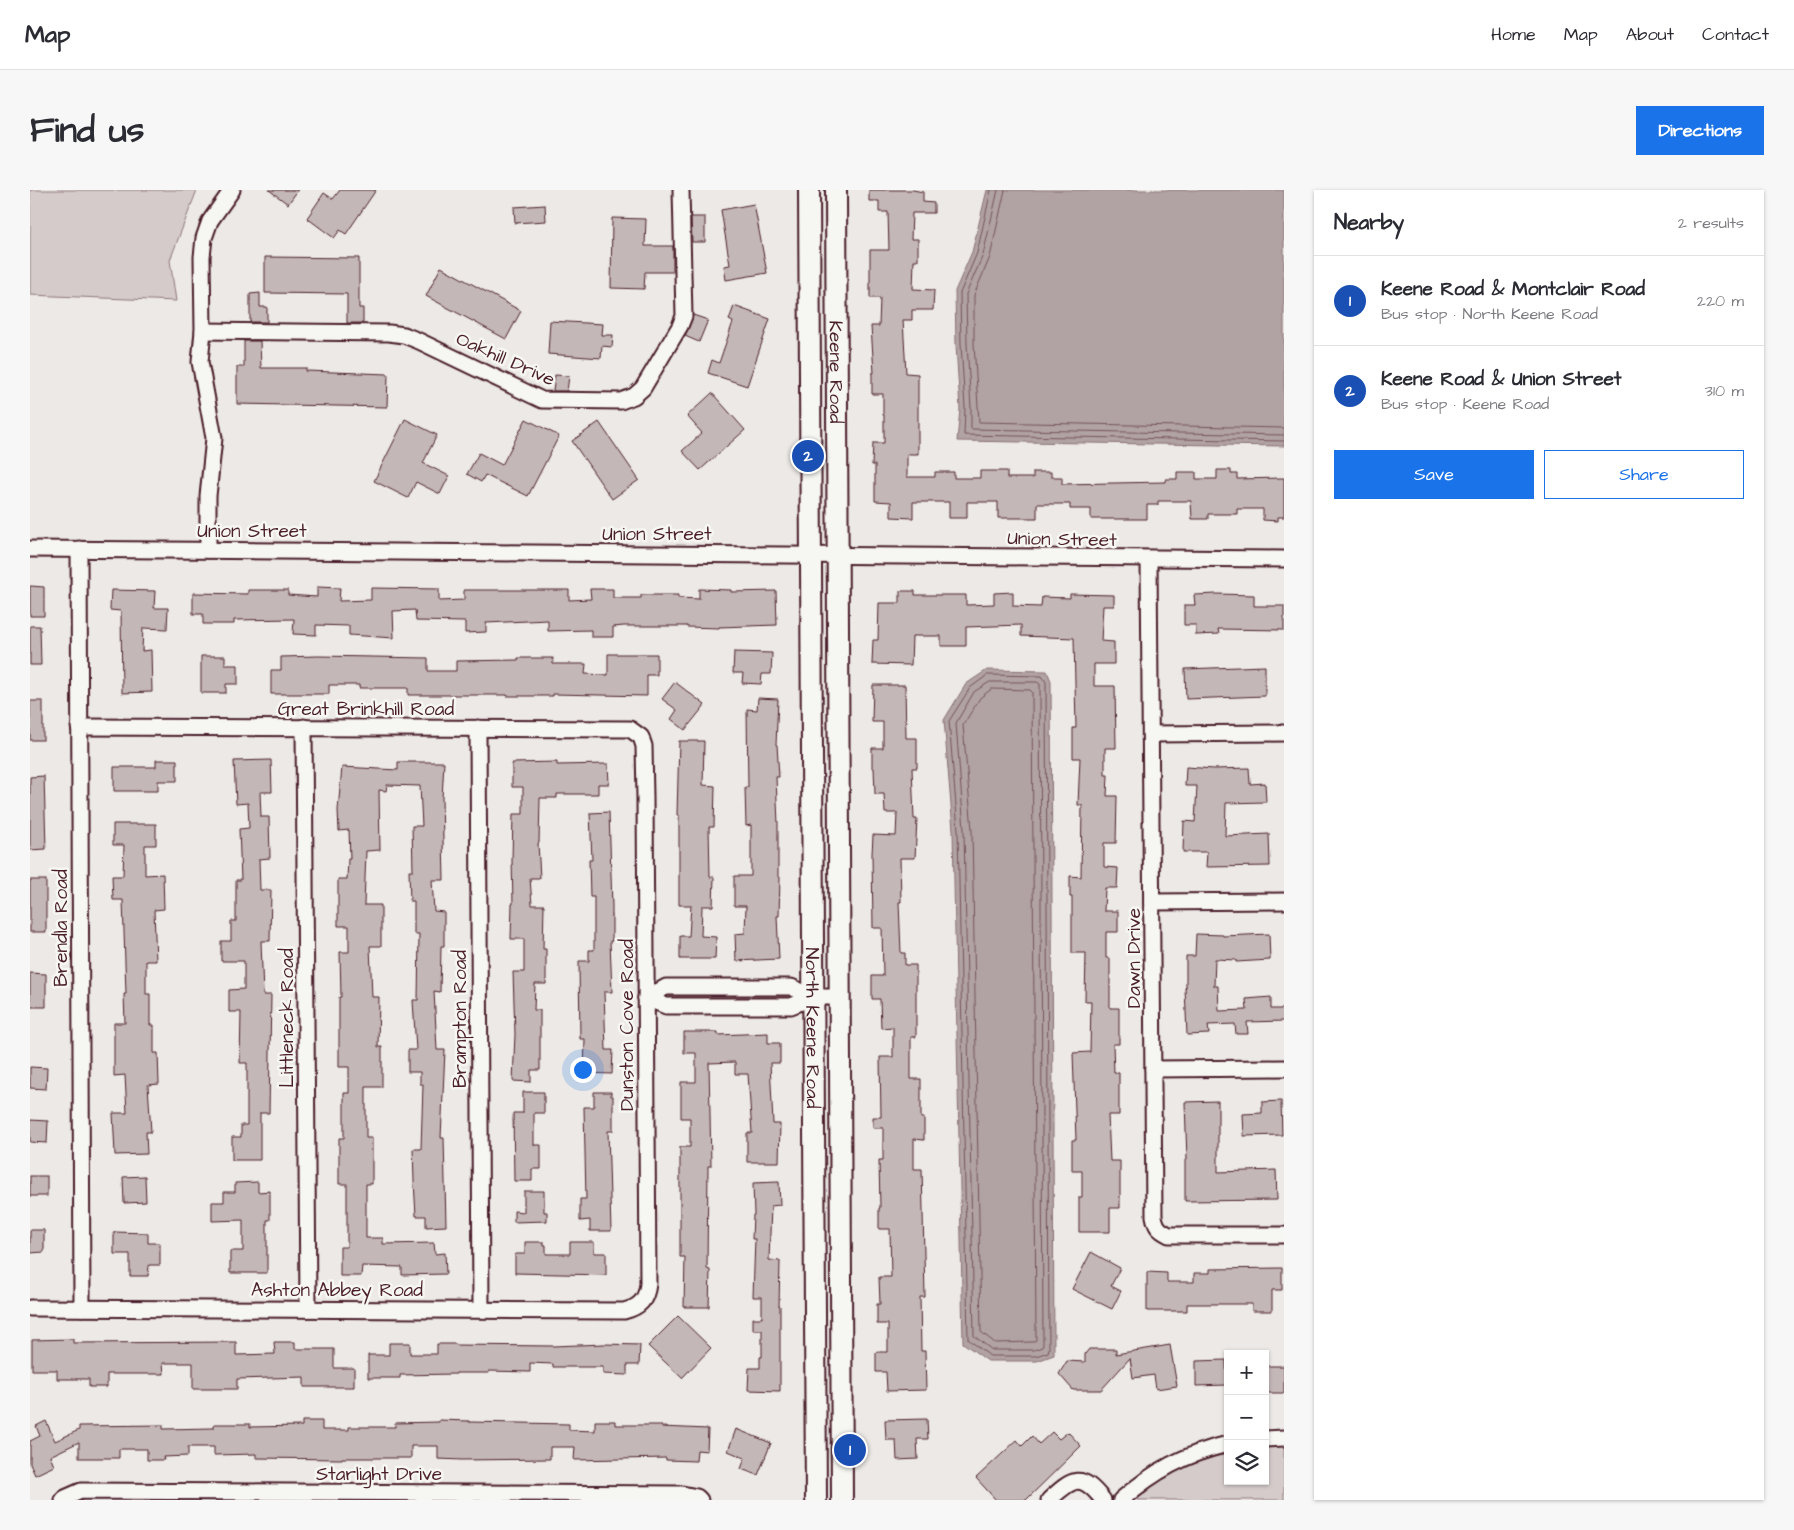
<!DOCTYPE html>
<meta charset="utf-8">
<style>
:root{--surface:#fff;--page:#f7f7f7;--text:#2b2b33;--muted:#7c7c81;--line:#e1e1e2;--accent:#1a73e8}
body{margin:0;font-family:"Architects Daughter",sans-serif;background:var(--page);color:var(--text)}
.controls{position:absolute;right:15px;bottom:15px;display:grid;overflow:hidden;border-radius:0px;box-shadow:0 1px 4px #0004}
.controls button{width:45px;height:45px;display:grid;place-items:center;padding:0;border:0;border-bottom:1px solid var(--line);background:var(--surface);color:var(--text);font:25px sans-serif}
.you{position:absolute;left:552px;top:879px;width:18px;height:18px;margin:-12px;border:4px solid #fff;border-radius:50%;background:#1a73e8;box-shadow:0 0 0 8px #1a73e833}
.badge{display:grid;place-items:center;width:32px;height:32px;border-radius:50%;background:var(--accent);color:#fff;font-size:16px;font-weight:700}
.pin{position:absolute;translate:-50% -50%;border:2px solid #fff;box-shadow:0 1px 5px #0006}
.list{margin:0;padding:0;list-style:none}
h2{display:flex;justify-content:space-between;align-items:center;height:65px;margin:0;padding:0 20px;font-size:21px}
h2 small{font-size:16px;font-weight:400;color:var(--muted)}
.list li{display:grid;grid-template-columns:32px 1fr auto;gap:15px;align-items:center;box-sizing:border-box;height:90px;padding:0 20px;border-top:1px solid var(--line)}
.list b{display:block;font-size:19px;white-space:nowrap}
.list p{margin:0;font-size:16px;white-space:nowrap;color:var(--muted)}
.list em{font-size:16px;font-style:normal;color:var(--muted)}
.actions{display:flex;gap:10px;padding:15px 20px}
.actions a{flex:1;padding:11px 0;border:1px solid var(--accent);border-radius:0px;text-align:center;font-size:18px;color:var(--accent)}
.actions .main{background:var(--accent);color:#fff}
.icon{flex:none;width:28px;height:28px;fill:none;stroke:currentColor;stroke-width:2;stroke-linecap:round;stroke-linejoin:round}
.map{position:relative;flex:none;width:1254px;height:1310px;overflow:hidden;border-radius:0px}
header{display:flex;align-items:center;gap:30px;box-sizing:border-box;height:70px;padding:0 25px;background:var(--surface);border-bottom:1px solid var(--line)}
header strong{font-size:24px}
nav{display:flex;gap:28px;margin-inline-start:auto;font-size:18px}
.intro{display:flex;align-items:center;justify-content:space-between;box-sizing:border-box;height:120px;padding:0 30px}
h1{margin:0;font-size:35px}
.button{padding:12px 22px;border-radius:0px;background:var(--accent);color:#fff;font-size:18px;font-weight:700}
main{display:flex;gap:30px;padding:0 30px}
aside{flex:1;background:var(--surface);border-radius:0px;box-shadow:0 1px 4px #0004}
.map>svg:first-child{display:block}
.green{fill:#d4cbca;stroke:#8f757a}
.water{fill:#b1a2a3;stroke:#886e73}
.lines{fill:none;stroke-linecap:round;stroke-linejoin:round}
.shore{stroke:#73535b;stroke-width:1}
.building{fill:#c4b7b7;stroke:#4a1f2b}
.minor-casing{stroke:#4a1f2b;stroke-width:19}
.major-casing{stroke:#4a1f2b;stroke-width:24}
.minor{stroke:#f6f6f2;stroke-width:15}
.major{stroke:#f6f6f2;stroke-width:20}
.labels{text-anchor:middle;stroke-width:5;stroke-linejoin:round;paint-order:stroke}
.street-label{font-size:19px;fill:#4a1f2b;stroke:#f6f6f2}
</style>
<header>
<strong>Map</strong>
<nav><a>Home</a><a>Map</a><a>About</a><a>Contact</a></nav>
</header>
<div class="intro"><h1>Find us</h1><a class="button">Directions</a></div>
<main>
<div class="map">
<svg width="1254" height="1310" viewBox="0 0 1254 1310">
<rect width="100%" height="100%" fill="#ece9e6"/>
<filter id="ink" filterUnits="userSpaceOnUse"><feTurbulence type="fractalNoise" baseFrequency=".02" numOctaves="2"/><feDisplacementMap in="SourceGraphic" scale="10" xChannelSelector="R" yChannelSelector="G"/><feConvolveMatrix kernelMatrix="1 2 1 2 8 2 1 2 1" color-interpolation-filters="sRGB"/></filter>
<g filter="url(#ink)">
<g class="green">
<polygon points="0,0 167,0 140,70 146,111 0,105"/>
<path d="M1254,1256v54h-147c8,-7 16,-15 24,-20 20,-13 44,-22 67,-26v27h37v-33z"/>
</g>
<g class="water">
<polygon points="957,0 1254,0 1254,256 927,251 930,219 926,155 925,101 942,62"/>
<polygon points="957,480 1017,481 1021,491 1024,1165 1007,1171 958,1171 933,1153 923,640 914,530 936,494"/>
</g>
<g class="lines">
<g class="shore">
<polyline points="961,0 947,63 930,103 931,154 935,218 934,245 1254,251"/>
<polyline points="968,0 953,65 936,104 937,154 941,218 941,239 1254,245"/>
<polyline points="975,0 960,67 944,105 944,154 949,232 1254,238"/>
<polygon points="958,485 1012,486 1016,492 1019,1159 1018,1162 1006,1166 960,1166 938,1149 928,640 919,531 940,498"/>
<polygon points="960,492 1007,492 1010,494 1013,1155 1012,1157 1004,1160 962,1160 944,1146 934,640 926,533 944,502"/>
<polygon points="962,499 1000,500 1002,502 1006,1150 1003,1152 965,1153 951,1142 942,640 933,535 950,508"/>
</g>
</g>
<g class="building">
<polygon points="239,0 268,0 258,14"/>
<polygon points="310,0 346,0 316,44 310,40 304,48 277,28 294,3 303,9"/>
<polygon points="839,0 883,0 893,2 893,12 904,13 904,23 882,23 881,49 888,49 888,70 884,70 883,99 904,100 903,120 882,120 882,130 873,130 876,183 888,184 888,264 877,264 877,287 905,287 905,282 924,282 924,288 950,288 950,281 977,281 977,288 1003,288 1003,282 1021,282 1021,287 1032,287 1032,294 1136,292 1136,289 1147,289 1147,282 1166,282 1166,289 1187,289 1187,280 1201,280 1201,284 1207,284 1207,289 1254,288 1254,327 1248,327 1248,331 1233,330 1233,319 1207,319 1207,324 1178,324 1178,329 1162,329 1161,311 1128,311 1128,315 1117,315 1117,329 1061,329 1061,319 1040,319 1040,314 1007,314 1007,328 968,328 968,312 937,312 937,328 919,328 919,312 883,312 883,328 861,327 861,312 845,311 845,275 842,275 843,253 854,253 854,225 853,225 853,204 842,204 842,183 844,183 841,136 849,136 850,108 840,108 840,60 859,60 858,22 849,22 849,11 839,11"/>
<polygon points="724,14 737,83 696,90 694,76 700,75 691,20"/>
<polygon points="515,15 516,31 485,33 484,17"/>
<polygon points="661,27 675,27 675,52 662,52"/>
<polygon points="582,28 616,29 615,56 643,56 643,82 615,82 614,99 581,98"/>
<polygon points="235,67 329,68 329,118 333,118 333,133 317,133 317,104 235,103"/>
<polygon points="411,77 491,121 476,149 396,106"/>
<polygon points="230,103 230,117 237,117 237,132 220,132 220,104"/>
<polygon points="704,116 740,129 717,196 678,183 682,170 689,173 703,132 699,130"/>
<polygon points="663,125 678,130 669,152 655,146"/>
<polygon points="520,131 573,134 572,145 583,145 582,157 572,156 571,168 518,164"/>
<polygon points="214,151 230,151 231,178 276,178 276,181 358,184 357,217 207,214 207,177 214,177"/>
<polygon points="525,185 539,186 537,201 523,201"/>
<polygon points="682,203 715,240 670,280 652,261 672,243 657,226"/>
<polygon points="375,229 407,245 393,273 419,286 410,304 386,292 378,308 344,291"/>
<polygon points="496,229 529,246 498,306 455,285 451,292 437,284 449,263 472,275"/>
<polygon points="569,232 609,290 582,309 542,251"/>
<polygon points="0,396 14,397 14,426 0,426"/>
<polygon points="287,397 310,398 309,411 341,410 341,398 409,399 409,411 434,410 434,400 539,400 539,410 561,409 560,399 583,399 583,408 611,408 611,405 648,405 648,408 669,409 669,399 701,400 701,402 746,401 747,435 689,437 689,438 657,437 657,436 594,436 583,437 583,447 561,447 561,440 518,441 518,430 456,433 456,442 435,443 435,432 386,431 385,420 363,421 364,448 319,445 319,436 286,435 286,445 263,444 264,429 204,430 204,434 173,434 173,424 163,424 163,403 218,404 218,400 258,400 258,405 287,407"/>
<polygon points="81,400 125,401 124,418 138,418 137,439 113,438 112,461 121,460 122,502 92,503 91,421 80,420"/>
<polygon points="870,401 885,401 885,405 936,405 936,415 964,414 964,403 983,402 983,416 1011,417 1012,407 1040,408 1040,404 1084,405 1084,416 1073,416 1071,451 1084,452 1084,474 1064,474 1064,496 1085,496 1086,558 1075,558 1075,585 1078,585 1077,606 1087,606 1086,653 1074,653 1074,677 1088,678 1087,698 1075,698 1074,721 1088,721 1088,742 1076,742 1076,768 1080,768 1080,818 1089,818 1089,854 1083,854 1084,883 1089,883 1089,925 1078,925 1080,971 1090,971 1090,1018 1080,1018 1080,1042 1049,1042 1049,1007 1052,1007 1052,981 1042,981 1042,950 1046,950 1043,863 1060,862 1061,811 1055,811 1056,763 1042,763 1042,707 1040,707 1040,686 1051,687 1052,615 1048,615 1050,568 1043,568 1043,538 1046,538 1044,448 991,446 991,435 936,437 936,456 911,456 911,446 882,446 881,475 842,474 843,450 848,450 849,413 870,413"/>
<polygon points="1187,404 1224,405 1224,416 1254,416 1254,440 1188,439 1189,444 1166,445 1166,435 1154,435 1154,415 1165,415 1164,405"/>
<polygon points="0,436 10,436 11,475 0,475"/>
<polygon points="704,462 742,463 741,484 732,484 731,494 712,493 713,483 703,483"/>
<polygon points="578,464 627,464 627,485 617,485 617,506 523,504 523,506 477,506 477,505 378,505 378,498 329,498 329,495 299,495 299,504 241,504 241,480 251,480 251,467 288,466 398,468 398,481 426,481 426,471 488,470 488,468 523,468 523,474 556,474 555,484 578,485"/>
<polygon points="171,466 195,466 195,475 208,475 208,494 196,494 196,503 171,503"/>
<polygon points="1235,476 1235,506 1156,509 1155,479"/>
<polygon points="645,492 675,515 655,540 641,529 647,520 632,509"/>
<polygon points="843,495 875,495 876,548 887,548 887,578 882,578 884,629 887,629 885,668 870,668 871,712 869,712 871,763 875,763 875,775 886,775 886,847 881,847 881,889 891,889 891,928 894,928 894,950 884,949 884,979 892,979 895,1107 890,1107 891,1161 895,1161 896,1200 857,1201 856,1182 846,1182 846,1162 858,1162 858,1134 847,1134 847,1114 850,1114 849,1087 861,1087 860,1039 849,1039 849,1018 850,1018 849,970 853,970 853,938 843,938 843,927 851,927 850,867 863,867 863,837 851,838 850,809 842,809 842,786 853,786 852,738 843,738 842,664 843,645 866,646 867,623 855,623 854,604 845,604 844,578 842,578 842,558 853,558 853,532 842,532"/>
<polygon points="728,508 748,509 746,555 747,555 749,587 746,587 748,634 748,687 750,687 749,726 747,726 749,769 706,771 705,744 715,743 716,716 704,716 704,686 721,686 721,635 716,636 715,597 718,597 717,519 727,520"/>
<rect x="0" y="511" width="13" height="39"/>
<polygon points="649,551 674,551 673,595 685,596 684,637 679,637 680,687 684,687 683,716 672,716 671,746 686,747 685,769 650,769 650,746 659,746 661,715 649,715 649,625 647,625"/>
<polygon points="126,570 147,570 147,591 128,591 128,601 84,601 84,577 126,577"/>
<polygon points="241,570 242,602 230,602 231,627 239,627 240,668 229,669 230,700 241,700 240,751 231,751 233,805 241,805 239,923 230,923 230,970 202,970 202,947 211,947 211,935 217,935 217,873 210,873 211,822 199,822 199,800 214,799 214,771 191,771 191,751 201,751 201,731 206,731 206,690 211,690 209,639 219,638 218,613 206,614 204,571"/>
<polygon points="368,572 414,572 412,608 414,690 402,690 404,721 414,722 414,756 411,756 410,802 404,801 407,860 415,860 411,948 414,948 416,1036 396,1037 396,1026 386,1026 384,991 383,959 391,959 393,894 390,894 390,882 378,882 378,860 386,860 383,810 388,810 389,744 384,744 384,711 380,711 379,681 383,681 382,636 392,636 390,596 357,595 356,601 349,600 350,660 336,661 334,715 351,715 351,756 340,756 342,807 349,807 348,857 352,857 352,897 336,897 336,948 342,948 342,994 336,994 336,1048 353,1048 353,1054 404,1053 405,1064 415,1063 416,1084 372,1085 372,1077 332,1076 331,1086 310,1086 310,1057 317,1057 317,994 309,994 309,948 314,948 314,903 319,903 319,877 309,877 309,807 311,807 310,762 319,762 319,736 308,736 308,689 317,689 318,669 320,669 319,640 309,641 308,620 312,577 368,580"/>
<polygon points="527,572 527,575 578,574 579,594 568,594 568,604 527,604 527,608 510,608 509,653 508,653 510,688 500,688 502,715 514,715 513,759 516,759 516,794 505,794 504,820 510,820 510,880 501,880 501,892 483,891 485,844 483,782 494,782 494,749 481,749 482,714 483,714 482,670 483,624 493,624 493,597 482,597 482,573"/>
<polygon points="1156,577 1184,579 1219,578 1220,594 1235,593 1236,612 1196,613 1195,646 1239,644 1240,676 1176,677 1177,662 1153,662 1154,631 1165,632 1167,596 1155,596"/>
<polygon points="14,586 16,659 0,660 0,587"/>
<polygon points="579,622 582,716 582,751 580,751 582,802 574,802 576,860 583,860 582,884 554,883 555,849 550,849 549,771 559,771 559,760 564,760 564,707 560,707 559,670 562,670 560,623"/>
<polygon points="83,634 126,634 126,655 115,655 115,685 133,684 134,719 124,720 126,771 116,771 116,804 120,804 120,835 124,835 124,863 128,863 129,894 118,895 121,942 116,942 117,964 85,965 83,923 97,923 95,885 84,886 84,833 95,833 94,804 96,804 93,710 83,710 82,686 93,686 94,655 83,655"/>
<rect x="0" y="690" width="16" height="52"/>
<polygon points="1166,744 1193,745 1193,746 1239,744 1240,770 1206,772 1206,770 1185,769 1184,796 1188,796 1189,821 1217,820 1216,809 1241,807 1241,819 1254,819 1254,831 1217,832 1218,844 1206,844 1205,834 1178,835 1179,844 1157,845 1155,798 1156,797 1156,766 1165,766"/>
<polygon points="0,783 16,784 16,817 0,817"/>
<polygon points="654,842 688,842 688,845 738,843 738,853 750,853 750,873 740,873 743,934 750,934 749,972 717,972 717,943 722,943 718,884 705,884 705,872 679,873 681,976 678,976 677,1079 680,1080 679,1117 654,1117 655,1067 650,1067 650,957 660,957 660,928 651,928 651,892 666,892 666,863 654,863"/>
<polygon points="0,877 17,878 16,899 0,898"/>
<polygon points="493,902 514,902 514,923 504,923 504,955 511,955 511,979 502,979 502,991 484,991 483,923 493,923"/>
<polygon points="564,902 581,902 581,906 583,906 583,941 578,941 581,1041 560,1041 560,1030 550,1031 550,1009 556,1009 554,917 564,917"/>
<polygon points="1188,911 1188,982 1246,980 1247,1010 1155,1011 1155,970 1157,970 1155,912"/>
<polygon points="1251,911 1252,945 1214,946 1213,924 1232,923 1232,912"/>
<polygon points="0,930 18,931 17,953 0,952"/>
<rect x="0" y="986" width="17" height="20"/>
<polygon points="115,986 116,1012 94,1013 93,987"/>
<polygon points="228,992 228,1002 240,1001 240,1030 237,1030 237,1083 200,1083 200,1061 213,1061 213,1030 182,1031 182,1012 194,1012 194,1002 205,1002 205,993"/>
<polygon points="749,992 750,1015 741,1016 739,1070 750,1071 749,1116 750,1116 750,1201 718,1200 719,1178 730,1178 730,1167 732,1167 732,1140 723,1140 723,1128 732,1128 732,1107 723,1107 725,1049 722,1049 723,1025 724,1025 723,993"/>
<polygon points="494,1001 514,1001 514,1022 517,1022 517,1031 484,1032 484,1021 494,1022"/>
<polygon points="0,1040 14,1040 14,1062 0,1063"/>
<polygon points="84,1042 118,1043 118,1053 130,1053 130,1075 119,1075 118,1086 100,1086 100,1064 84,1064"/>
<polygon points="495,1052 514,1052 514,1055 516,1055 516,1064 540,1064 540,1052 564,1052 564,1063 576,1063 576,1085 485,1083 485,1064 495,1064"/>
<polygon points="1061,1062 1090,1078 1081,1096 1091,1101 1082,1119 1042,1099"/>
<polygon points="1252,1078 1252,1100 1242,1100 1242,1121 1222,1121 1222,1114 1157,1114 1157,1121 1117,1121 1117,1082 1137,1083 1137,1092 1164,1092 1164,1083 1180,1083 1180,1079"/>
<polygon points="648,1126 681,1158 652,1188 618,1156"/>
<polygon points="43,1149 43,1153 206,1152 206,1165 245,1164 244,1152 265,1152 265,1159 304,1159 304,1178 324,1178 324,1197 274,1197 274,1187 207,1189 207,1199 163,1199 163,1173 133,1173 134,1184 77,1184 77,1197 59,1197 59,1189 27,1189 27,1180 2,1180 2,1150"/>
<polygon points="359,1153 380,1153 380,1164 407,1164 407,1154 426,1154 426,1155 523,1156 574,1154 610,1155 609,1175 597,1175 597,1185 573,1184 573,1177 523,1177 523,1174 500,1173 500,1182 459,1181 459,1183 426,1183 426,1184 370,1185 370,1188 338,1188 338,1165 359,1165"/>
<polygon points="1140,1155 1147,1196 1126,1199 1124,1185 1103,1188 1100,1168 1071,1200 1043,1200 1029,1184 1037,1171 1055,1172 1055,1164 1059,1159 1086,1159 1086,1164"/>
<polygon points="1196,1170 1197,1195 1166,1196 1166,1171"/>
<rect x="1235" y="1176" width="19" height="27"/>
<polygon points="897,1229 898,1249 887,1249 888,1269 867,1270 866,1250 856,1250 855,1230"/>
<polygon points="409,1230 439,1231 439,1232 539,1234 539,1240 565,1241 565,1231 585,1231 585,1235 631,1235 631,1237 678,1239 677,1261 667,1260 666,1271 636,1270 636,1268 544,1270 545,1257 520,1257 520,1269 432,1270 408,1269 408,1256 381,1256 381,1268 312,1268 312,1269 226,1268 226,1264 184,1265 184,1257 158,1257 158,1266 133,1267 134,1270 117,1270 117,1259 89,1259 89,1268 49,1268 49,1252 20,1266 24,1276 5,1285 0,1274 0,1251 10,1246 6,1236 16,1231 25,1251 49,1240 49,1236 133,1235 133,1239 184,1238 184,1234 220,1234 220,1237 272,1236 272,1231 292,1231 292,1240 319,1240 319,1237 365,1237 365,1233 409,1232"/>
<polygon points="706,1239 741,1253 728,1285 711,1279 715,1268 698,1261"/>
<polygon points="1022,1242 1029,1249 1038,1242 1051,1256 996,1310 966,1310 946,1288 987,1250 992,1256 1002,1246 1009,1254"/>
</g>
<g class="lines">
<g class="minor-casing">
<g id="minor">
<polyline points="173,141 359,143 374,145 389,151 512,210 591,211 604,206 613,198 650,136 654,126 651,0"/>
<polyline points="0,359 1254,369"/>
<polyline points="49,359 52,1118"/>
<polyline points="178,360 178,306 184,248 170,172 173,141 172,67 174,48 180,31 202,0"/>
<path d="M1119,369l5,657c2,11 5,14 15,19h115"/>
<polyline points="274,537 278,1119"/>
<polyline points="448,538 451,1119"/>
<polyline points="1121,544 1254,543"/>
<polyline points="1122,712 1254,711"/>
<polyline points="616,808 636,816 761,816 784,807 809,807"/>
<polyline points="616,808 636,797 761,797 784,807"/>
<polyline points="1123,879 1254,878"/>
<path d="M0,1118l594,3c16,-4 22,-11 24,-27l-3,-487 -1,-51 -3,-9 -11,-8 -551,-2"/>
<polyline points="1235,1249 1254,1248"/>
<polyline points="33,1310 35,1308 51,1301 652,1304 667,1307 670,1310"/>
<path d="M1019,1310c24,-22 32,-28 54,0"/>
<path d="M1091,1310c33,-29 64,-46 107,-56"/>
</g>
</g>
<g class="major-casing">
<g id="major">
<path id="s1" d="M779,0l7,1310"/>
<path id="s2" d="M806,0l6,1310"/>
</g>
</g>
<use href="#minor" class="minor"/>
<use href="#major" class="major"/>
</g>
</g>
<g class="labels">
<g class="street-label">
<text transform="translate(476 168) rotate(24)" y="7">Oakhill Drive</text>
<text dy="7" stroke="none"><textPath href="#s2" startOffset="182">Keene Road</textPath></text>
<text x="222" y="347">Union Street</text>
<text x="627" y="350">Union Street</text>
<text transform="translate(1032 348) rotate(1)" y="7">Union Street</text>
<text x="336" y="525">Great Brinkhill Road</text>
<text transform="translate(30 738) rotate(-90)" y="7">Brendla Road</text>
<text transform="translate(1103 768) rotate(-90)" y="7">Dawn Drive</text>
<text transform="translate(256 828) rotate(-90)" y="7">Littleneck Road</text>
<text transform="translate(429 829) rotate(-90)" y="7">Brampton Road</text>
<text transform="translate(596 835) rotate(-90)" y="7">Dunston Cove Road</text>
<text dy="7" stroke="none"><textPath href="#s1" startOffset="838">North Keene Road</textPath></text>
<text x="307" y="1106">Ashton Abbey Road</text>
<text x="349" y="1290">Starlight Drive</text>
</g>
</g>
</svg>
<div class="controls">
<button>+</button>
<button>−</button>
<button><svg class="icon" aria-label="layers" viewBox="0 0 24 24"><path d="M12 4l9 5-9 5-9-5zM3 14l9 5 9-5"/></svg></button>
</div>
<div class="you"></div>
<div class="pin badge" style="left:820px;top:1260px;background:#1a4fb4">1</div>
<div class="pin badge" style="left:778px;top:266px;background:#1a4fb4">2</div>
</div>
<aside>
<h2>Nearby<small>2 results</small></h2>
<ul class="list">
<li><span class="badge" style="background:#1a4fb4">1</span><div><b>Keene Road &amp; Montclair Road</b><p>Bus stop · North Keene Road</p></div><em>220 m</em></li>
<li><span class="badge" style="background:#1a4fb4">2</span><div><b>Keene Road &amp; Union Street</b><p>Bus stop · Keene Road</p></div><em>310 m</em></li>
</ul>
<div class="actions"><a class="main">Save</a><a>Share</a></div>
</aside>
</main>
